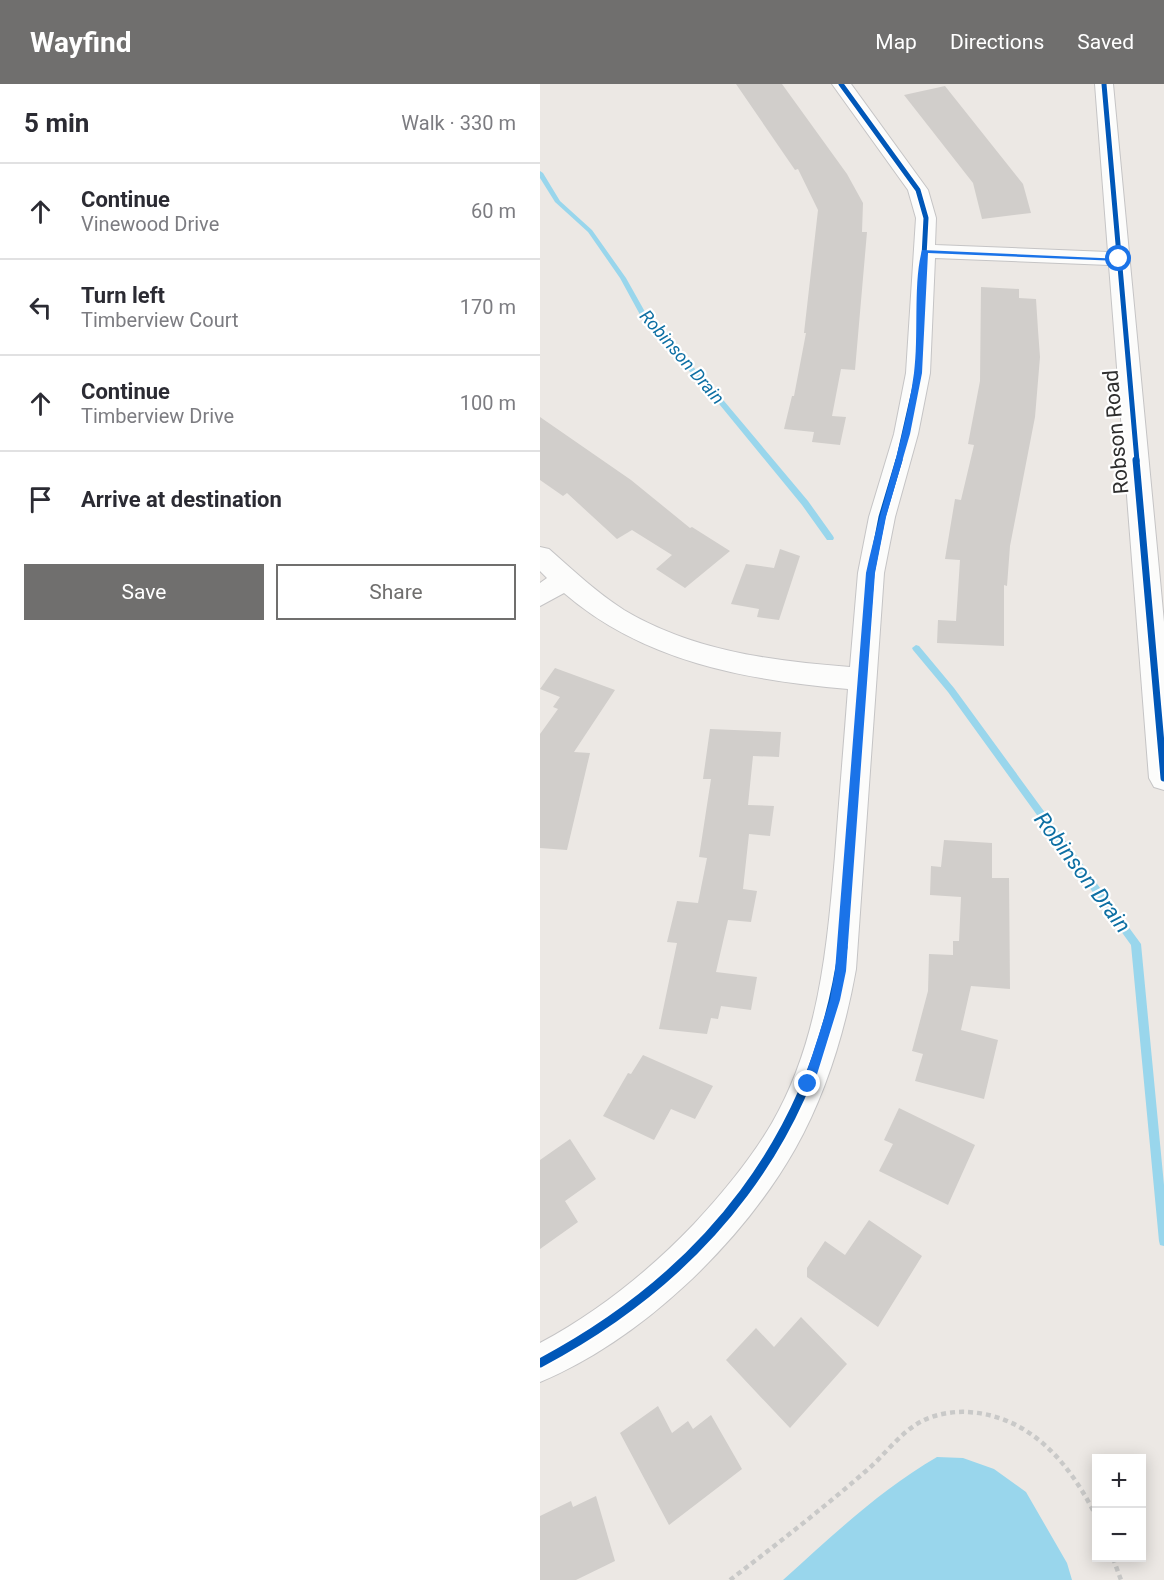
<!DOCTYPE html>
<meta charset="utf-8">
<style>
:root{--surface:#fff;--page:#f7f7f7;--text:#2b2b33;--muted:#7c7c81;--line:#e1e1e2;--accent:#706f6e}
body{margin:0;font-family:Roboto,sans-serif;background:var(--page);color:var(--text)}
.controls{position:absolute;right:18px;bottom:18px;display:grid;overflow:hidden;border-radius:0px;box-shadow:0 3px 15px #0003}
.controls button{width:54px;height:54px;display:grid;place-items:center;padding:0;border:0;border-bottom:2px solid var(--line);background:var(--surface);color:var(--text);font:30px sans-serif}
.stop{position:absolute;width:18px;height:18px;margin:-14px;border:4px solid #1a73e8;border-radius:50%;background:#fff}
.stop.end{background:#1a73e8;border-color:#fff;box-shadow:0 2px 6px #0008}
.list{margin:0;padding:0;list-style:none}
h2{display:flex;justify-content:space-between;align-items:center;height:78px;margin:0;padding:0 24px;font-size:26px}
h2 small{font-size:20px;font-weight:400;color:var(--muted)}
.list li{display:grid;grid-template-columns:39px 1fr auto;gap:18px;align-items:center;box-sizing:border-box;height:96px;padding:0 24px;border-top:2px solid var(--line)}
.list b{display:block;font-size:22px;white-space:nowrap}
.list p{margin:0;font-size:20px;white-space:nowrap;color:var(--muted)}
.list em{font-size:20px;font-style:normal;color:var(--muted)}
.actions{display:flex;gap:12px;padding:18px 24px}
.actions a{flex:1;padding:14px 0;border:2px solid var(--accent);border-radius:0px;text-align:center;font-size:21px;color:var(--accent)}
.actions .main{background:var(--accent);color:#fff}
.icon{flex:none;width:33px;height:33px;fill:none;stroke:currentColor;stroke-width:2;stroke-linecap:round;stroke-linejoin:round}
.map{position:relative;flex:none;width:624px;height:1496px;overflow:hidden}
header{display:flex;align-items:center;gap:36px;box-sizing:border-box;height:84px;padding:0 30px;background:var(--accent);color:#fff}
header strong{font-size:28px}
nav{display:flex;gap:33px;margin-inline-start:auto;font-size:21px}
main{display:flex}
aside{flex:1;background:var(--surface)}
.map>svg:first-child{display:block}
.water{fill:#99d6ec}
.lines{fill:none;stroke-linecap:round;stroke-linejoin:round}
.stream{fill:#99d6ec;fill-rule:evenodd}
.building{fill:#d1cecb}
.minor-casing{stroke:#c5c4c5;stroke-width:2}
.path{stroke:#c9c9c8;stroke-width:4.5;stroke-dasharray:5 4;stroke-linecap:butt}
.minor{fill:#fcfcfb;fill-rule:evenodd}
.cycleway-far2-casing{stroke:#fff;stroke-width:8}
.cycleway-far1-casing{stroke:#fff;stroke-width:10}
.cycleway-casing{stroke:#fff;stroke-width:13}
.cycleway-far2{stroke:#0057b8;stroke-width:5}
.cycleway-far1{stroke:#0057b8;stroke-width:7}
.cycleway{stroke:#0057b8;stroke-width:9}
.route{fill:#1a73e8}
.labels{text-anchor:middle;stroke-width:4.5;stroke-linejoin:round;paint-order:stroke}
.far-water-label{font-size:18px;font-style:italic;fill:#0d6fa3;stroke:#fff}
.street-label{font-size:21px;fill:#2e2e2e;stroke:#fff}
.water-label{font-size:22px;font-style:italic;fill:#0d6fa3;stroke:#fff}
</style>
<header>
<strong>Wayfind</strong>
<nav><a>Map</a><a>Directions</a><a>Saved</a></nav>
</header>
<main>
<aside>
<h2>5 min<small>Walk · 330 m</small></h2>
<ul class="list">
<li><svg class="icon" aria-label="ahead" viewBox="0 0 24 24"><path d="M12 20V5M6 11l6-6 6 6"/></svg><div><b>Continue</b><p>Vinewood Drive</p></div><em>60 m</em></li>
<li><svg class="icon" aria-label="left" viewBox="0 0 24 24"><path d="M17 20v-9H6M10 6l-5 5 5 5"/></svg><div><b>Turn left</b><p>Timberview Court</p></div><em>170 m</em></li>
<li><svg class="icon" aria-label="ahead" viewBox="0 0 24 24"><path d="M12 20V5M6 11l6-6 6 6"/></svg><div><b>Continue</b><p>Timberview Drive</p></div><em>100 m</em></li>
<li><svg class="icon" aria-label="arrive" viewBox="0 0 24 24"><path d="M6 21V4h12l-3 4 3 4H6"/></svg><div><b>Arrive at destination</b></div></li>
</ul>
<div class="actions"><a class="main">Save</a><a>Share</a></div>
</aside>
<div class="map">
<svg width="624" height="1496" viewBox="0 0 624 1496">
<rect width="100%" height="100%" fill="#ece8e4"/>
<path class="water" d="M397,1373l26,1 31,11 32,23 41,71 5,17h-289c49,-44 97,-90 154,-123z"/>
<g class="lines">
<g class="stream">
<polygon points="0,87 3,89 20,117 52,146 86,194 109,235 179,311 268,417 293,452 294,454 293,456 287,456 262,421 175,315 104,238 80,194 48,148 15,118 0,94"/>
<polygon points="376,561 379,562 414,604 601,860 624,1101 624,1162 620,1161 619,1157 591,861 408,608 373,566 372,564"/>
</g>
</g>
<g class="building">
<polygon points="196,0 242,0 307,90 323,119 322,148 327,148 315,286 301,285 292,332 306,333 300,361 272,358 274,348 244,345 252,312 254,312 266,249 264,249 278,126 258,85 255,86"/>
<polygon points="405,2 483,100 491,129 442,135 433,99 364,11"/>
<polygon points="441,203 479,205 479,214 496,215 498,246 500,273 495,333 470,462 467,502 464,501 464,562 397,559 398,536 416,537 420,476 405,475 415,415 421,416 434,361 428,360 440,297"/>
<polygon points="0,333 91,396 150,444 152,443 190,467 145,504 116,485 132,471 92,446 77,455 27,409 23,412 0,396"/>
<polygon points="240,465 260,472 239,536 217,533 219,525 191,520 206,480 234,484"/>
<polygon points="15,584 75,606 34,668 50,669 27,766 0,764 0,650 18,625 13,623 20,613 0,605"/>
<polygon points="170,645 241,648 239,673 213,672 208,721 234,722 230,752 209,750 203,805 217,807 211,838 188,836 176,888 217,893 211,926 181,922 178,935 171,934 167,950 119,945 137,859 127,858 137,817 158,819 167,774 159,773 171,695 163,695"/>
<polygon points="404,756 452,759 452,794 469,794 470,905 431,902 421,946 458,956 444,1015 375,997 383,970 372,967 388,907 389,870 413,871 413,857 419,857 421,813 390,811 391,782 401,783"/>
<polygon points="103,971 173,1002 155,1035 131,1025 114,1056 63,1032 88,989 91,990"/>
<polygon points="359,1024 435,1061 408,1121 339,1087 353,1060 344,1056"/>
<polygon points="30,1055 56,1095 25,1117 38,1138 0,1165 0,1076"/>
<polygon points="329,1136 382,1172 338,1243 267,1193 267,1184 285,1157 305,1171"/>
<polygon points="261,1233 307,1280 250,1344 186,1276 216,1244 234,1263"/>
<polygon points="118,1322 132,1349 148,1337 153,1345 171,1331 202,1385 129,1441 80,1349"/>
<polygon points="56,1412 75,1477 36,1496 0,1496 0,1432 31,1417 33,1423"/>
</g>
<g class="lines">
<g class="minor-casing">
<path id="minor" d="M292,0h19l77,106 8,28 -1,27 173,7 -13,-168h18l51,538v168l-10,-3 -5,-9 -40,-513 -174,-7 -5,115 -12,61 -23,83 -11,56 -28,396c-11,62 -30,125 -61,180 -54,95 -154,191 -255,233v-39c58,-31 109,-72 154,-119 28,-30 57,-65 78,-101 47,-82 55,-174 63,-267 4,-56 9,-112 13,-167 -102,-9 -204,-27 -284,-96l-24,13v-23l7,-5 -7,-7v-24l9,2c24,21 48,44 75,61 69,41 148,51 226,57l8,-94 11,-56 25,-83 12,-61 10,-155 -8,-28z"/>
</g>
<g class="path">
<polyline points="573,1474 581,1496"/>
<path d="M190,1496c46,-35 92,-71 136,-109 19,-16 35,-40 58,-51 13,-6 30,-9 44,-8 63,4 102,52 128,104"/>
</g>
<use href="#minor" class="minor"/>
<g class="cycleway-far2-casing">
<g id="cycleway-far2">
<polyline points="301,0 378,106 386,134 378,289 358,377"/>
<polyline points="564,0 597,377"/>
</g>
</g>
<g class="cycleway-far1-casing">
<g id="cycleway-far1">
<polyline points="596,376 624,694"/>
<polyline points="302,865 331,489 342,433 359,376"/>
</g>
</g>
<g class="cycleway-casing">
<path id="cycleway" d="M0,1279c166,-88 277,-227 303,-416"/>
</g>
<use href="#cycleway-far2" class="cycleway-far2"/>
<use href="#cycleway-far1" class="cycleway-far1"/>
<use href="#cycleway" class="cycleway"/>
</g>
<path class="route" d="M382,166l201,9 -4,2 -191,-8 -6,120 -12,61 -24,83 -11,56 -29,398 -6,29 -26,84 -6,5 -5,-5 27,-84 5,-29 31,-398c14,-67 39,-132 48,-200 5,-37 -1,-90 8,-123z"/>
<g class="labels">
<g class="far-water-label">
<text transform="translate(142 273) rotate(49)" y="6">Robinson Drain</text>
</g>
<g class="street-label">
<text transform="translate(576 348) rotate(-95)" y="7">Robson Road</text>
</g>
<g class="water-label">
<text transform="translate(543 788) rotate(53)" y="8">Robinson Drain</text>
</g>
</g>
</svg>
<div class="controls">
<button>+</button>
<button>−</button>
</div>
<div class="stop" style="left:579px;top:175px"></div>
<div class="stop end" style="left:268px;top:1000px"></div>
</div>
</main>
